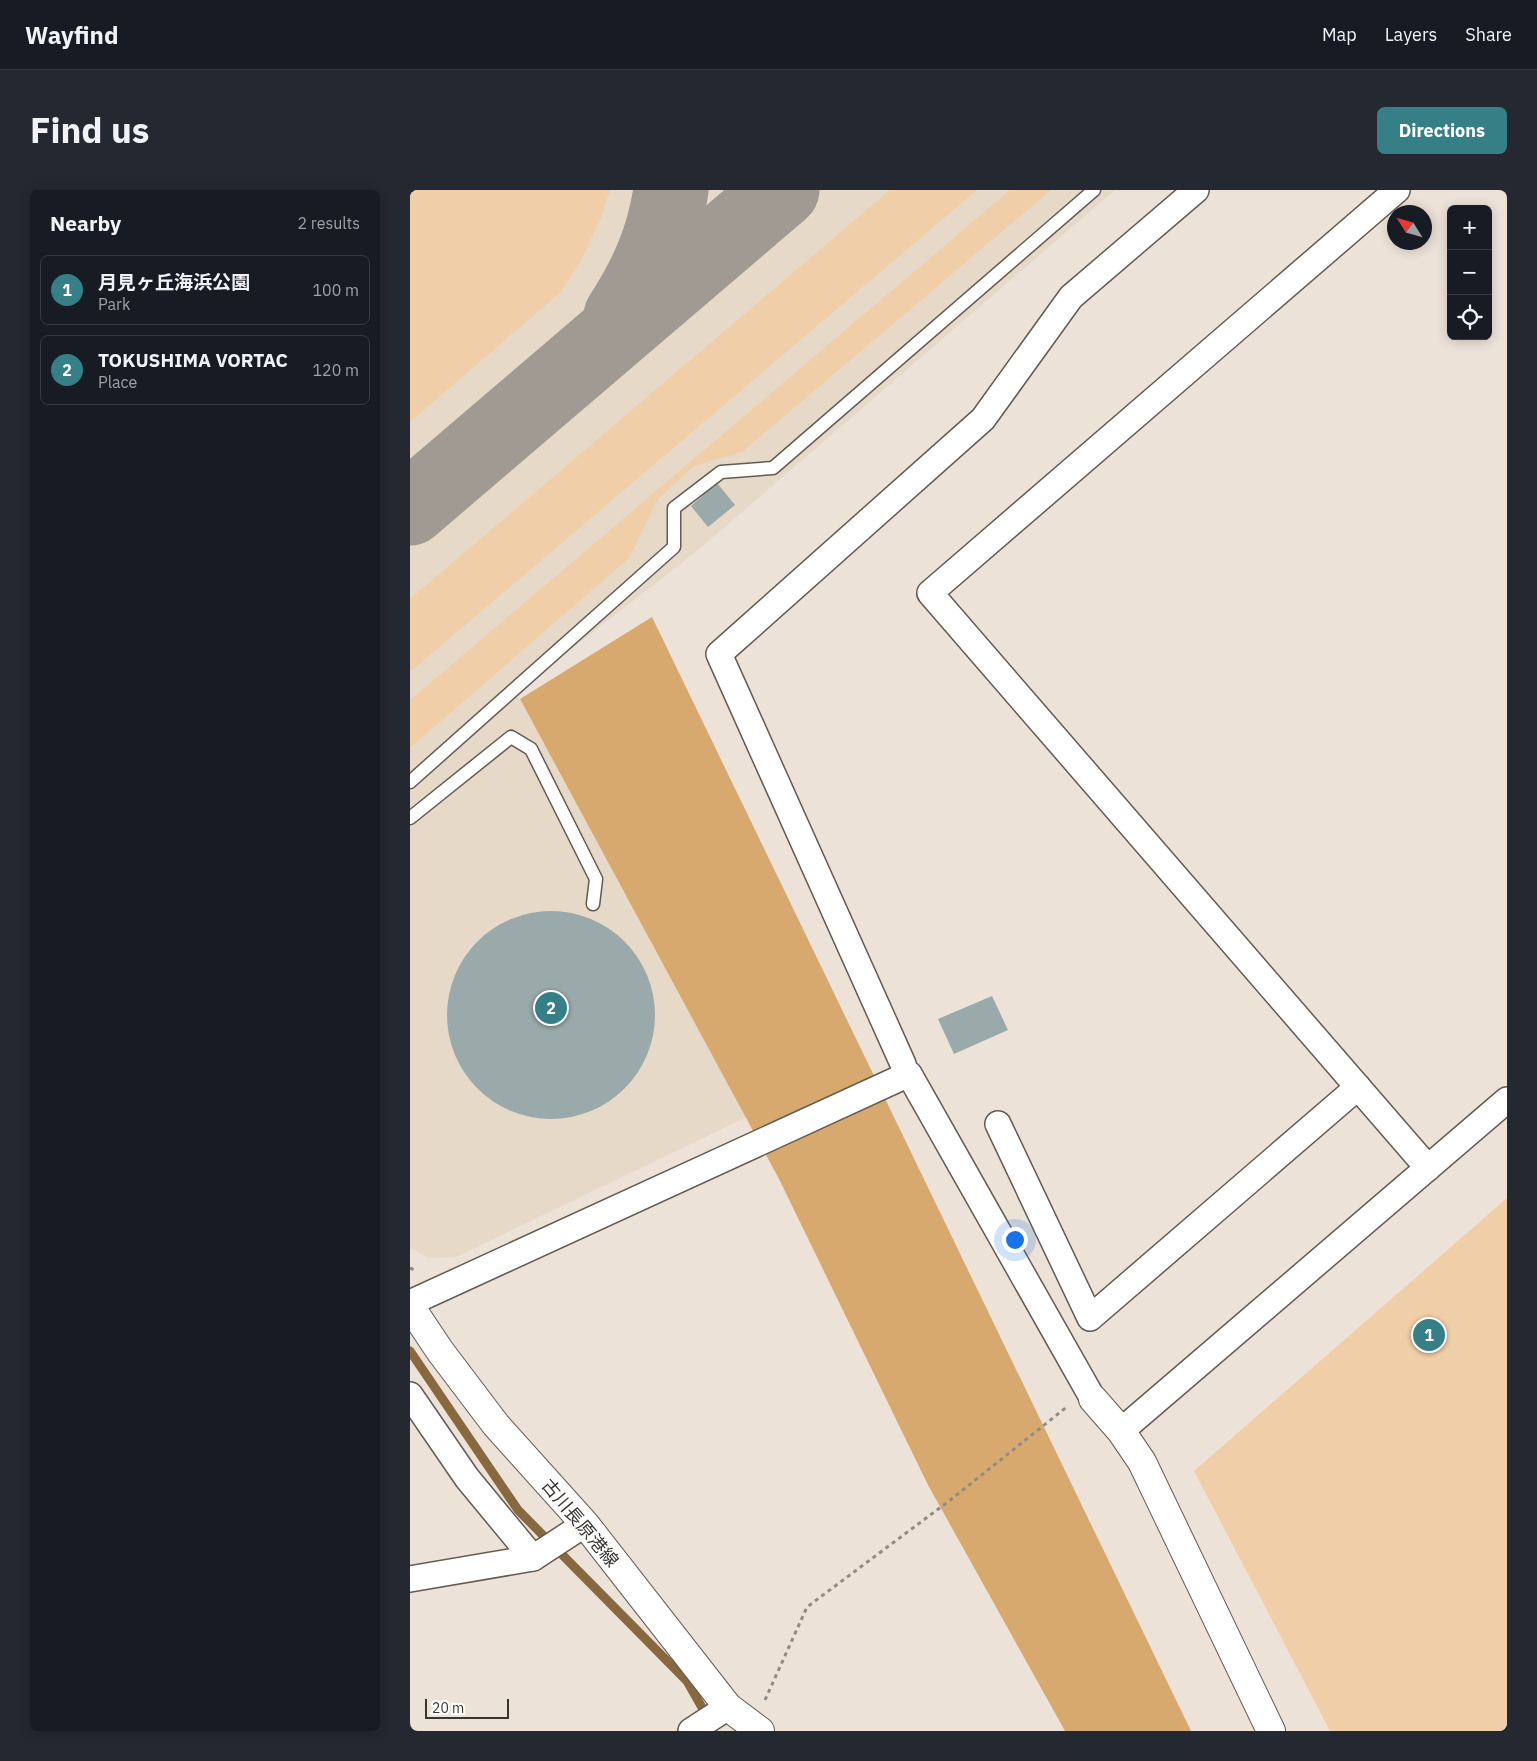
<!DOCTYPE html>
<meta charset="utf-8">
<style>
:root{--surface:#171b24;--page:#242831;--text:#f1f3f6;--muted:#9ea1a6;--line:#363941;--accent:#377f86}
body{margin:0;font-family:"IBM Plex Sans","Noto Sans JP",sans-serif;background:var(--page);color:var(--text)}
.controls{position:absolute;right:15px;top:15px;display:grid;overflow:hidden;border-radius:8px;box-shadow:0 2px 12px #0003}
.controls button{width:45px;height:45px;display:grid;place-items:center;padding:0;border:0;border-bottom:1px solid var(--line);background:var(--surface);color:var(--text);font:25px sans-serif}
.compass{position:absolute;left:977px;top:15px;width:45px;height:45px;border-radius:50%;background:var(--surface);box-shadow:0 2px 12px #0003;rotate:307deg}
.scale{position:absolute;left:15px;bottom:12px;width:84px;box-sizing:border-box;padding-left:5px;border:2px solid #383531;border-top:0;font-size:14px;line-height:18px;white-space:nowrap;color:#383531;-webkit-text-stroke:4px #fff;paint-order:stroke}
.you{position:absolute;left:604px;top:1049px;width:18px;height:18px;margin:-12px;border:4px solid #fff;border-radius:50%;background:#1a73e8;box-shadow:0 0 0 8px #1a73e833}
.badge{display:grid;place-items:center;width:32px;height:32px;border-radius:50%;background:var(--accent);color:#fff;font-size:16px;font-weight:700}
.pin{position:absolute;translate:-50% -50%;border:2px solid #fff;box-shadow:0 1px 5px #0006}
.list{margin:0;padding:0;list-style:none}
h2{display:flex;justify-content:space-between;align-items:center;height:65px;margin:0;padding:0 20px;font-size:21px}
h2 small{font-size:16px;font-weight:400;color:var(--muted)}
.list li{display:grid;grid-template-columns:32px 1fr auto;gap:15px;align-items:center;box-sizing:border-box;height:70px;margin:0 10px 10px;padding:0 10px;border:1px solid var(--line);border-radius:8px}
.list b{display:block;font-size:19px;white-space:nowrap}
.list p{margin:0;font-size:16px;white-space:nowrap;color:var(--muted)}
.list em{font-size:16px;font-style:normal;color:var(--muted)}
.icon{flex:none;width:28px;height:28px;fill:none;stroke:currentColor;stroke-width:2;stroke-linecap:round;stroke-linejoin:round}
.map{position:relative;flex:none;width:1097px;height:1541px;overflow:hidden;border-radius:8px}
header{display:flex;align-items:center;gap:30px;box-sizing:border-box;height:70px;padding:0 25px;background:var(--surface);border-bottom:1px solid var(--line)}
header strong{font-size:24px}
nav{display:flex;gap:28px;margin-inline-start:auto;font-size:18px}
.intro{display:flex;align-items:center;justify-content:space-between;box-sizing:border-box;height:120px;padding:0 30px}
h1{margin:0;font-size:35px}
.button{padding:12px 22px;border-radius:8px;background:var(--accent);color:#fff;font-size:18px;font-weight:700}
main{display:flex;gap:30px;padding:0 30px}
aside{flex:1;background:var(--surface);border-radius:8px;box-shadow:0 2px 12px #0003}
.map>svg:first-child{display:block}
.built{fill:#e7d9c8}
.green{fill:#f0cfa8}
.forest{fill:#d8a96f}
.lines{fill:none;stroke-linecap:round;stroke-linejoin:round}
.stream{stroke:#88683f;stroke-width:9}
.taxiway{stroke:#a09a92;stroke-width:75}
.building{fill:#9aa9aa}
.lane-casing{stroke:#635b52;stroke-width:15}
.street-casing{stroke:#635b52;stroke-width:28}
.secondary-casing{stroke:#635b52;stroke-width:30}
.path{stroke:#918b84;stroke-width:3;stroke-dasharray:4 4;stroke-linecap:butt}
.lane{stroke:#fff;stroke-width:12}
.street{stroke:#fff;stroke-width:25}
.secondary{stroke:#fff;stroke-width:28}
.labels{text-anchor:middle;stroke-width:4;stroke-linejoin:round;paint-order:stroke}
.street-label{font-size:18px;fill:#383531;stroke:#fff}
</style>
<header>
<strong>Wayfind</strong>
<nav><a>Map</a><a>Layers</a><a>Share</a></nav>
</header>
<div class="intro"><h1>Find us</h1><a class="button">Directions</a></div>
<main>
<aside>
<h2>Nearby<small>2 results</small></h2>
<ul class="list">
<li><span class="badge">1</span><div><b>月見ヶ丘海浜公園</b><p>Park</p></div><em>100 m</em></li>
<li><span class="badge">2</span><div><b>TOKUSHIMA VORTAC</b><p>Place</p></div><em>120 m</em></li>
</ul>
</aside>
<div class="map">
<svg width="1097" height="1541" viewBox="0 0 1097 1541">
<rect width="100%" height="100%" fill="#ece2d8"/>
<polygon class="built" points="0,0 705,0 287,361 106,502 339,926 46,1067 19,1068 0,1058"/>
<g class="green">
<polygon points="0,0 200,0 190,30 172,68 152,101 0,232"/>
<polygon points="480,0 567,0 0,482 0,409"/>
<polygon points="600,0 641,0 332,262 284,276 248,309 219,368 0,558 0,510"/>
<polygon points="1097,1008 1097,1541 920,1541 784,1281"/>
</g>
<polygon class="forest" points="242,427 781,1541 655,1541 518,1295 369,989 110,509"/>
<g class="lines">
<polyline class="stream" points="0,1161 108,1320 277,1491 298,1528"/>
<g class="taxiway">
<path d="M211,126c26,-40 43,-78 50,-126"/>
<polyline points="0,318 372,0"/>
</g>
</g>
<g class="building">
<polygon points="307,293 325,315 298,337 281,316"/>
<circle cx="141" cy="825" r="104"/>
<polygon points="582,806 598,840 544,864 528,829"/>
</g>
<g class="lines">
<g class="lane-casing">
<g id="lane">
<polyline points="0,592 264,357 264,318 311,282 363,278 684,0"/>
<polyline points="0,628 101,547 121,559 186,689 183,714"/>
</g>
</g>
<g class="street-casing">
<g id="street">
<polyline points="987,0 520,403 1018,978"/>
<polyline points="493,874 309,464 573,229 661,107 786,0"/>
<polyline points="588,934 680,1128 948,897"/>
<polyline points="0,1113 499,884 683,1209"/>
<polyline points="0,1205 57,1288 123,1368"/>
<polyline points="711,1241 1097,910"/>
<polyline points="0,1389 123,1368 175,1334"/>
<polyline points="281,1541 318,1517"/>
</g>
</g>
<g class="secondary-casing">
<g id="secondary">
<polyline points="0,1116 30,1161 86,1235 175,1334 318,1517 350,1541"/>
<polyline points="683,1209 711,1241 732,1272 861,1541"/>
</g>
</g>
<g class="path">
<polyline points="0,1078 7,1081"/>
<polyline points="355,1510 397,1417 539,1311 658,1216"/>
</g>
<use href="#lane" class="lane"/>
<use href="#street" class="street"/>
<use href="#secondary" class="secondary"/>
</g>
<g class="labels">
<g class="street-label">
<text transform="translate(170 1333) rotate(50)" y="6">古川長原港線</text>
</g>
</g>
</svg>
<div class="controls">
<button>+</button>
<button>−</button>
<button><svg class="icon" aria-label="locate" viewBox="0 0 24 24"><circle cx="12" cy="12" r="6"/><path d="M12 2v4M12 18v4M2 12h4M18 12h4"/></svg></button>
</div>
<svg class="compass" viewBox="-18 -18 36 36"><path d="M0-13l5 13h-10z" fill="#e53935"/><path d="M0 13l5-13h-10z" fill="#9ea1a6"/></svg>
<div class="scale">20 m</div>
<div class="you"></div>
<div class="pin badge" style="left:1019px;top:1145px">1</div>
<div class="pin badge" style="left:141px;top:818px">2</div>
</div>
</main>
